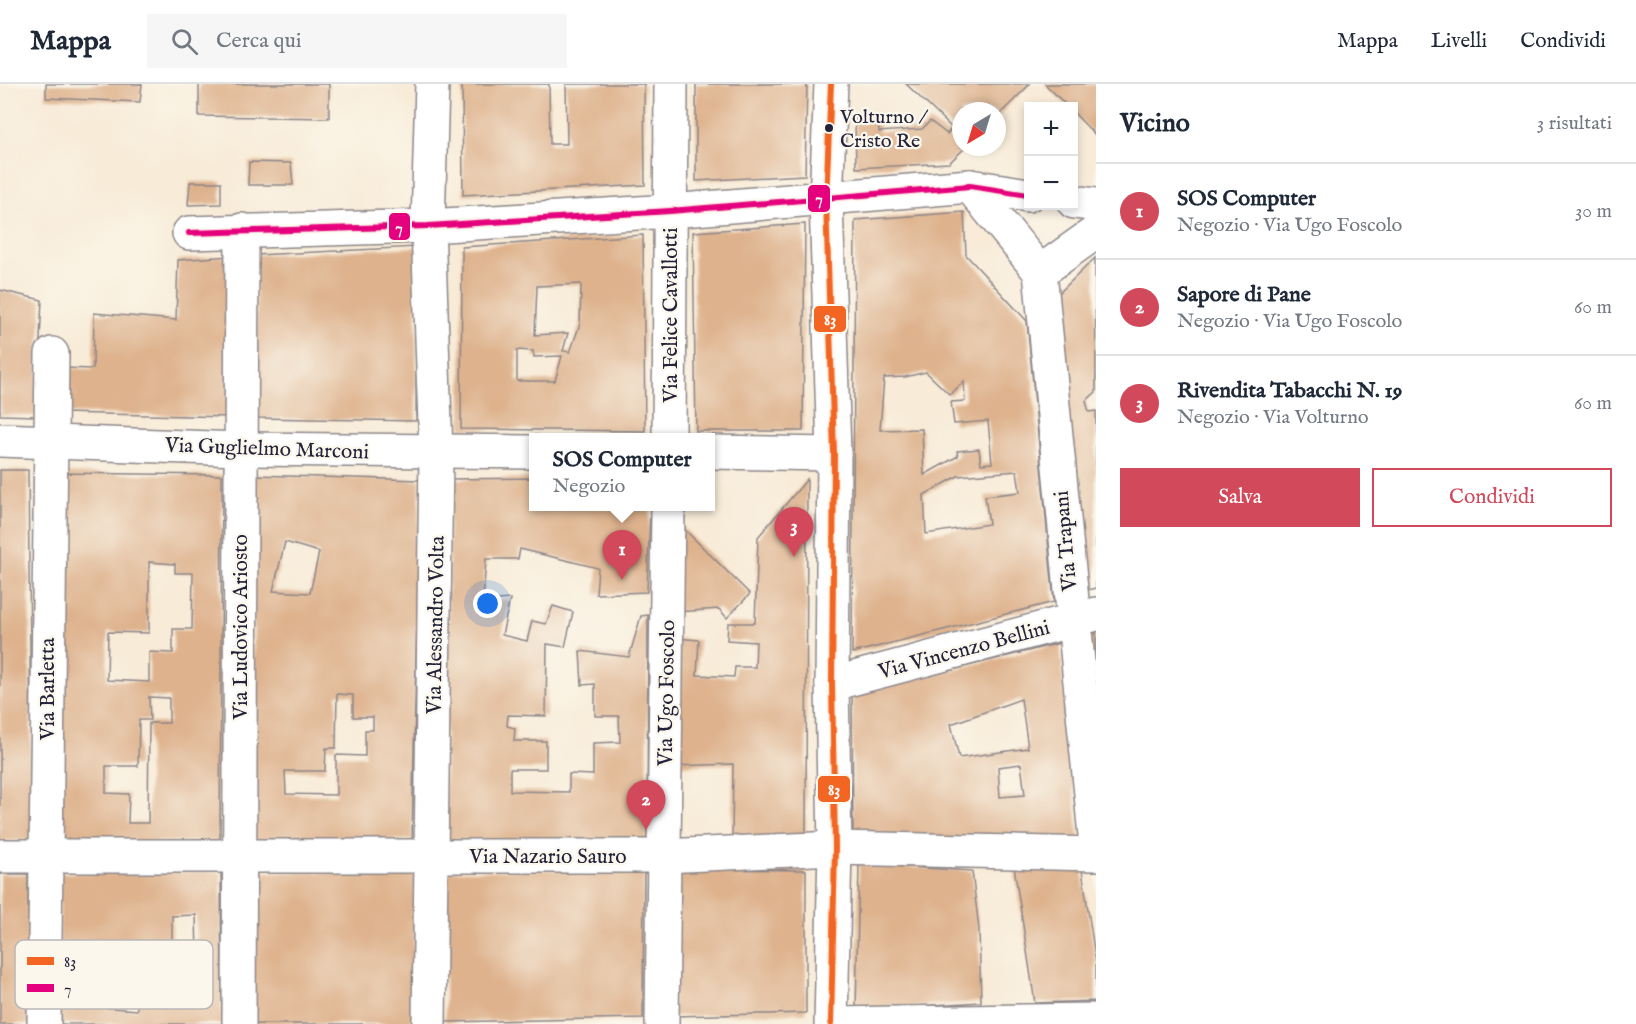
<!DOCTYPE html>
<html lang="it">
<meta charset="utf-8">
<style>
:root{--surface:#fff;--page:#f6f6f7;--text:#1f2937;--muted:#747a83;--line:#e0e1e3;--accent:#d1495b}
body{margin:0;font-family:"IM FELL English",serif;background:var(--page);color:var(--text)}
.controls{position:absolute;right:18px;top:18px;display:grid;overflow:hidden;border-radius:0px;box-shadow:0 3px 9px #0003}
.controls button{width:54px;height:54px;display:grid;place-items:center;padding:0;border:0;border-bottom:2px solid var(--line);background:var(--surface);color:var(--text);font:30px sans-serif}
.compass{position:absolute;left:952px;top:18px;width:54px;height:54px;border-radius:50%;background:var(--surface);box-shadow:0 3px 9px #0003;rotate:218deg}
.you{position:absolute;left:488px;top:520px;width:21px;height:21px;margin:-15px;border:4px solid #fff;border-radius:50%;background:#1a73e8;box-shadow:0 0 0 9px #1a73e833}
.badge{display:grid;place-items:center;width:39px;height:39px;border-radius:50%;background:var(--accent);color:#fff;font-size:20px;font-weight:700}
.pin{position:absolute;translate:-50% -50px;filter:drop-shadow(0 2px 3px #0008)}
.pin::after{content:'';position:absolute;top:32px;width:21px;height:18px;background:inherit;clip-path:polygon(0 0,100% 0,50% 100%)}
.popup{position:absolute;left:529px;top:349px;width:186px;height:78px;box-sizing:border-box;display:grid;place-content:center;border-radius:0px;background:var(--surface);filter:drop-shadow(0 2px 4px #0005);font-size:20px;white-space:nowrap;color:var(--muted)}
.popup b{font-size:22px;color:var(--text)}
.popup::after{content:'';position:absolute;left:50%;top:100%;margin-left:-12px;border:12px solid transparent;border-top-color:var(--surface)}
.list{margin:0;padding:0;list-style:none}
h2{display:flex;justify-content:space-between;align-items:center;height:78px;margin:0;padding:0 24px;font-size:26px}
h2 small{font-size:20px;font-weight:400;color:var(--muted)}
.list li{display:grid;grid-template-columns:39px 1fr auto;gap:18px;align-items:center;box-sizing:border-box;height:96px;padding:0 24px;border-top:2px solid var(--line)}
.list b{display:block;font-size:22px;white-space:nowrap}
.list p{margin:0;font-size:20px;white-space:nowrap;color:var(--muted)}
.list em{font-size:20px;font-style:normal;color:var(--muted)}
.actions{display:flex;gap:12px;padding:18px 24px}
.actions a{flex:1;padding:14px 0;border:2px solid var(--accent);border-radius:0px;text-align:center;font-size:21px;color:var(--accent)}
.actions .main{background:var(--accent);color:#fff}
.icon{flex:none;width:33px;height:33px;fill:none;stroke:currentColor;stroke-width:2;stroke-linecap:round;stroke-linejoin:round}
.map{position:relative;flex:none;width:1096px;height:940px;overflow:hidden}
header{display:flex;align-items:center;gap:36px;box-sizing:border-box;height:84px;padding:0 30px;background:var(--surface);border-bottom:2px solid var(--line)}
header strong{font-size:28px}
nav{display:flex;gap:33px;margin-inline-start:auto;font-size:21px}
.search{width:420px;height:54px;background:var(--page);display:flex;align-items:center;gap:15px;box-sizing:border-box;padding:0 21px;border-radius:0px;color:var(--muted);font-size:22px}
main{display:flex}
aside{flex:1;background:var(--surface)}
.map>svg:first-child{display:block}
.building{fill:#deb28d;fill-rule:evenodd}
.lines{fill:none;stroke-linecap:round;stroke-linejoin:round}
.minor-casing{stroke:#8d8689;stroke-width:36}
.minor{stroke:#fff;stroke-width:33}
.bus-1-casing{stroke:#fbf7ec;stroke-width:10}
.bus-2-casing{stroke:#fbf7ec;stroke-width:10}
.bus-1{stroke:#f26522;stroke-width:6}
.bus-2{stroke:#e5007d;stroke-width:6}
.bus-dot{fill:#22223b;stroke:#fbf7ec;stroke-width:2}
.labels{text-anchor:middle;stroke-width:4.5;stroke-linejoin:round;paint-order:stroke}
.bus-label{font-size:20px;fill:#22223b;stroke:#fbf7ec;text-anchor:start}
.street-label{font-size:21px;fill:#22223b;stroke:#fbf7ec}
.key{fill:#fbf7ec;stroke:#bab7b7;stroke-width:1.5}
.key-label{font-size:16px;fill:#22223b}
.line-badge{stroke:#fbf7ec;stroke-width:2}
.badge-label{font-size:16px;text-anchor:middle;font-weight:bold;fill:#fff}
</style>
<header>
<strong>Mappa</strong>
<div class="search"><svg class="icon" aria-label="search" viewBox="0 0 24 24"><circle cx="10" cy="10" r="6"/><path d="M15 15l6 6"/></svg>Cerca qui</div>
<nav><a>Mappa</a><a>Livelli</a><a>Condividi</a></nav>
</header>
<main>
<div class="map">
<svg width="1096" height="940" viewBox="0 0 1096 940">
<rect width="100%" height="100%" fill="#fbf7ec"/>
<filter id="ink" filterUnits="userSpaceOnUse"><feTurbulence type="fractalNoise" baseFrequency=".0167" numOctaves="2"/><feDisplacementMap in="SourceGraphic" scale="12" xChannelSelector="R" yChannelSelector="G"/><feConvolveMatrix kernelMatrix="1 2 1 2 8 2 1 2 1" color-interpolation-filters="sRGB"/></filter>
<filter id="wash" filterUnits="userSpaceOnUse"><feTurbulence type="fractalNoise" baseFrequency=".008" numOctaves="4" result="noise"/><feDisplacementMap in="SourceGraphic" scale="24" xChannelSelector="R" yChannelSelector="G"/><feGaussianBlur stdDeviation="1.35" result="paint"/><feColorMatrix in="noise" values="0 0 0 0 0 0 0 0 0 0 0 0 0 0 0 0 0 1.4 0 .05"/><feComposite in="paint" operator="in"/></filter>
<g filter="url(#wash)">
<rect width="100%" height="100%" fill="#f8ebd7"/>
<g id="blocks">
<g class="building">
<polygon points="46,0 142,0 140,18 46,14"/>
<polygon points="199,0 329,0 329,34 199,32"/>
<polygon points="462,0 549,0 550,60 567,60 566,0 644,0 645,101 463,111"/>
<polygon points="696,0 807,0 805,91 696,97"/>
<polygon points="906,0 1030,0 997,33 997,27 961,27 961,63 966,63 949,79 856,84 855,35 878,33 879,48 922,45 930,37 947,50 952,44"/>
<polygon points="1045,0 1096,0 1096,52 1074,29 1074,22 1067,22"/>
<polygon points="249,78 291,79 293,101 248,101"/>
<polygon points="190,98 221,98 221,120 188,121"/>
<path d="M964,128l2,43 61,66 27,281 -202,51 3,-433zM926,288l24,23 14,-14 1,20 -14,1 3,22 34,-3 4,42 -11,1 -2,-15 -22,2 1,5 -34,19 -2,-46 -42,1 4,-52 21,-1zM1017,387l3,21 -35,4 4,28 -63,10 -2,-39 34,-19z"/>
<polygon points="805,140 803,347 696,347 693,148"/>
<path d="M643,151l2,196 -184,-2 1,-182zM581,200l-1,40 -10,28 -7,-1 5,-18 -33,2 2,-49zM517,266l16,1 1,6 28,-1 -7,25h-38z"/>
<polygon points="417,163 416,337 257,334 256,171"/>
<polygon points="230,172 230,333 62,329 63,284 93,285 94,229 176,236 178,176"/>
<polygon points="1095,174 1096,308 1086,317 1089,328 1096,327 1096,504 1083,507 1054,214"/>
<polygon points="0,206 42,216 36,332 0,331"/>
<polygon points="0,386 28,386 32,756 0,757"/>
<path d="M56,389l166,2 -2,367h-160zM149,478l26,2v9h18l-1,56h-19v24l-24,-1v30l-42,-2 1,-48 41,1zM149,613l20,1v25h-20l-1,100h-20l1,-29 -23,-1v-27h32l1,-46h11z"/>
<path d="M254,391l166,5 -8,360h-159zM285,458l34,10 -9,41 -37,-2zM337,610l16,1v22h20v13h-8v26l-29,-1v40l-50,-1 -1,-23h40l1,-23h10z"/>
<polygon points="534,394 534,422 650,422 647,508 596,510 598,484 520,465 518,475 486,475 483,517 510,515 502,551 527,557 532,537 546,540 553,522 573,528 565,563 547,560 546,632 508,631 507,642 515,644 514,657 546,657 546,685 510,685 510,707 569,708 569,690 593,691 593,659 620,658 619,632 595,632 595,600 582,601 580,567 629,573 641,532 648,531 647,757 444,756 450,395"/>
<polygon points="807,395 806,757 732,756 733,680 675,682 676,554 699,556 697,591 734,593 735,583 755,583 756,558 727,556 728,539 755,539 758,453"/>
<polygon points="678,439 750,510 727,534 719,525 677,528"/>
<polygon points="1096,549 1096,616 1088,552"/>
<path d="M1060,559l19,196 -226,1 -1,-145zM1021,615l7,49 -69,10 -8,-34zM1021,680l4,31 -25,2 -2,-30z"/>
<polygon points="859,780 972,787 979,845 981,918 856,926"/>
<polygon points="1014,783 1082,786 1096,879 1096,917 1035,919"/>
<polygon points="644,785 643,934 445,938 445,787"/>
<polygon points="676,785 806,786 806,929 673,932"/>
<path d="M221,788l1,152h-163l1,-151zM196,831l1,40 -25,-2v-37zM137,896v30l-37,-3v-26z"/>
<polygon points="251,788 416,789 412,940 250,940"/>
<polygon points="0,790 28,790 30,940 0,940"/>
</g>
</g>
</g>
<g filter="url(#ink)">
<use href="#blocks" fill-opacity="0" stroke="#8d8689" stroke-width="1.5"/>
<g class="lines">
<g class="minor-casing">
<g id="minor">
<polyline points="831,0 826,116 834,370 832,600 835,764 831,940"/>
<polyline points="970,102 1040,188"/>
<polyline points="1074,118 1096,121"/>
<polyline points="189,149 428,142 670,127 970,102 1028,111"/>
<polyline points="1040,188 1096,762"/>
<polyline points="1040,188 1096,148"/>
<polyline points="669,354 671,0"/>
<polyline points="0,356 239,365 534,368"/>
<polyline points="710,368 834,370"/>
<polyline points="832,600 1096,530"/>
<polyline points="0,772 663,772 835,764 1096,770"/>
<polyline points="44,940 52,270"/>
<polyline points="239,940 242,146"/>
<polyline points="429,940 436,368 428,142 432,0"/>
<polyline points="662,940 668,422"/>
<polyline points="834,940 1096,936"/>
</g>
</g>
<use href="#minor" class="minor"/>
<g class="bus-1-casing">
<polyline id="bus-1" points="831,0 826,116 834,370 832,600 835,764 831,940"/>
</g>
<g class="bus-2-casing">
<polyline id="bus-2" points="189,149 428,142 670,127 970,102 1028,111"/>
</g>
<use href="#bus-1" class="bus-1"/>
<use href="#bus-2" class="bus-2"/>
</g>
</g>
<circle class="bus-dot" cx="829" cy="44" r="5"/>
<g class="labels">
<g class="bus-label">
<text x="840" y="39">Volturno /<tspan x="840" dy="24">Cristo Re</tspan></text>
</g>
<g class="street-label">
<text transform="translate(670 231) rotate(-90)" y="7">Via Felice Cavallotti</text>
<text transform="translate(267 364) rotate(2)" y="7">Via Guglielmo Marconi</text>
<text transform="translate(1065 457) rotate(-95)" y="7">Via Trapani</text>
<text transform="translate(435 541) rotate(-89)" y="7">Via Alessandro Volta</text>
<text transform="translate(240 543) rotate(-90)" y="7">Via Ludovico Ariosto</text>
<text transform="translate(964 565) rotate(-15)" y="7">Via Vincenzo Bellini</text>
<text transform="translate(47 605) rotate(-90)" y="7">Via Barletta</text>
<text transform="translate(666 609) rotate(-89)" y="7">Via Ugo Foscolo</text>
<text x="548" y="779">Via Nazario Sauro</text>
</g>
</g>
<rect x="15" y="856" width="198" height="69" rx="9" class="key"/>
<rect x="27" y="873" width="27" height="8" fill="#f26522"/>
<rect x="27" y="900" width="27" height="8" fill="#e5007d"/>
<g class="key-label">
<text x="64" y="883">83</text>
<text x="64" y="910">7</text>
</g>
<g class="line-badge">
<rect x="807" y="100" width="24" height="29" rx="6" fill="#e5007d"/>
<rect x="388" y="128" width="23" height="29" rx="6" fill="#e5007d"/>
<rect x="813" y="221" width="34" height="28" rx="6" fill="#f26522"/>
<rect x="817" y="691" width="34" height="28" rx="6" fill="#f26522"/>
</g>
<g class="badge-label">
<text x="819" y="120">7</text>
<text x="399" y="149">7</text>
<text x="830" y="241">83</text>
<text x="834" y="711">83</text>
</g>
</svg>
<div class="controls">
<button>+</button>
<button>−</button>
</div>
<svg class="compass" viewBox="-18 -18 36 36"><path d="M0-13l5 13h-10z" fill="#e53935"/><path d="M0 13l5-13h-10z" fill="#747a83"/></svg>
<div class="you"></div>
<div class="pin badge" style="left:622px;top:496px">1</div>
<div class="popup"><b>SOS Computer</b>Negozio</div>
<div class="pin badge" style="left:646px;top:746px">2</div>
<div class="pin badge" style="left:794px;top:473px">3</div>
</div>
<aside>
<h2>Vicino<small>3 risultati</small></h2>
<ul class="list">
<li><span class="badge">1</span><div><b>SOS Computer</b><p>Negozio · Via Ugo Foscolo</p></div><em>30 m</em></li>
<li><span class="badge">2</span><div><b>Sapore di Pane</b><p>Negozio · Via Ugo Foscolo</p></div><em>60 m</em></li>
<li><span class="badge">3</span><div><b>Rivendita Tabacchi N. 19</b><p>Negozio · Via Volturno</p></div><em>60 m</em></li>
</ul>
<div class="actions"><a class="main">Salva</a><a>Condividi</a></div>
</aside>
</main>
